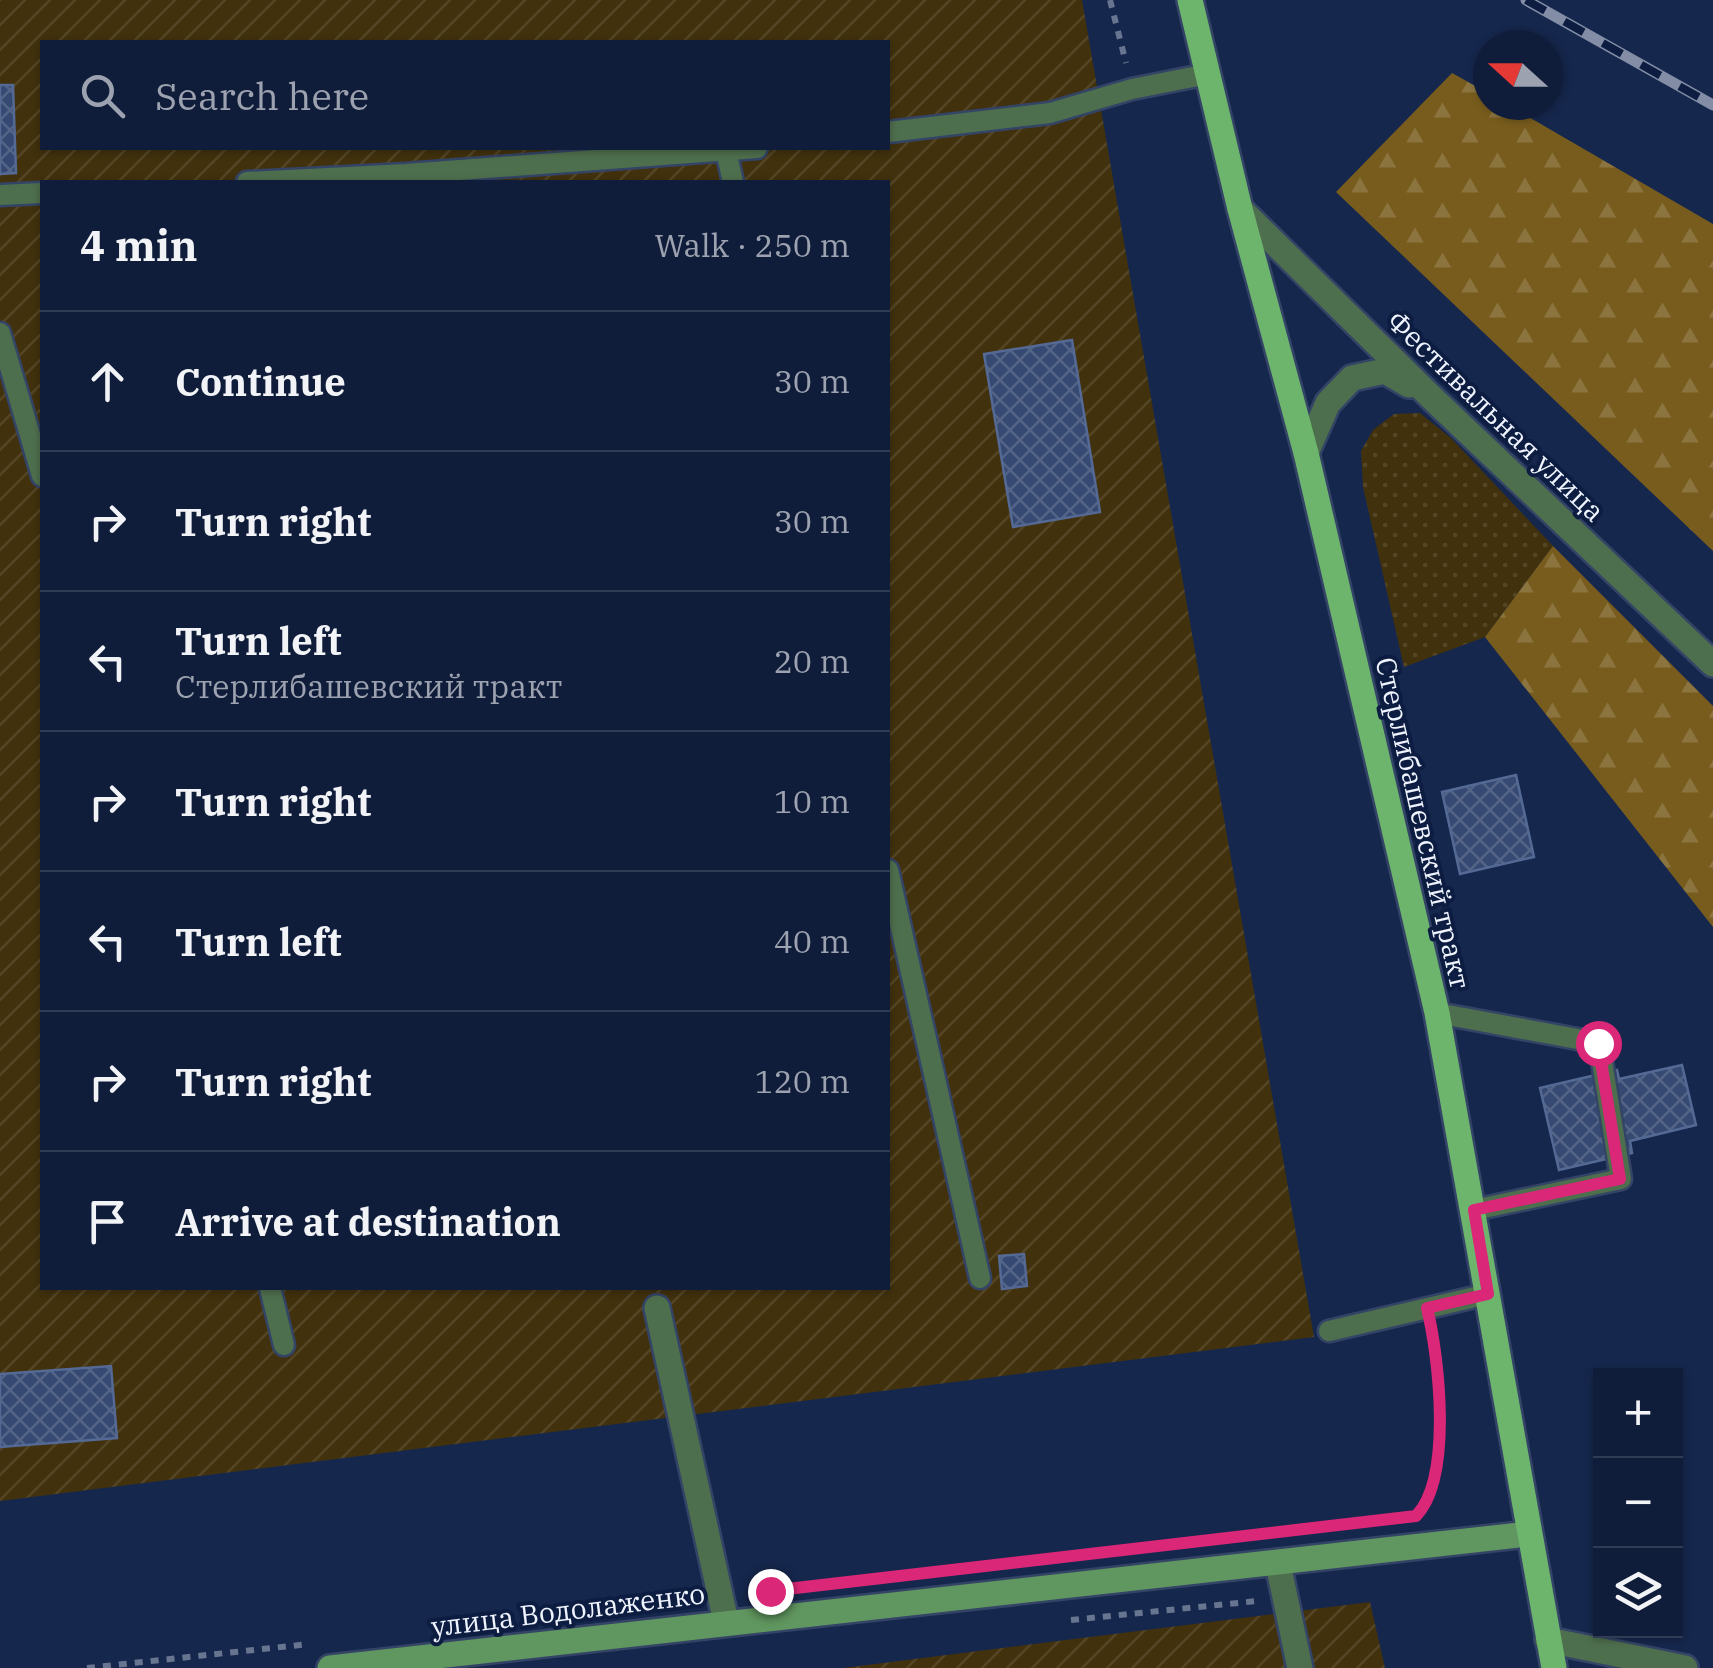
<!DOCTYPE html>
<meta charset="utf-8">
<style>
:root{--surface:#101d3a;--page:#192642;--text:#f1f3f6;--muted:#9ca2af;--line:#303b54}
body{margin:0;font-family:"IBM Plex Serif",serif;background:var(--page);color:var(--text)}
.controls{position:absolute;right:30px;bottom:30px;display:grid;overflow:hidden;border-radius:0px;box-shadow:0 2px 8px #0004}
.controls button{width:90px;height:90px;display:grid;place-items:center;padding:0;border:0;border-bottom:2px solid var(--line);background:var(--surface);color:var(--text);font:50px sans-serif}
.compass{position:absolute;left:1473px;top:30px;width:90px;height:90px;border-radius:50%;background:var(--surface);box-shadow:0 2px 8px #0004;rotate:291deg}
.stop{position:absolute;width:30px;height:30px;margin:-22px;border:8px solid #db2777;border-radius:50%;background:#fff}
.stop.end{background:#db2777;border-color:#fff;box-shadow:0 2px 10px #0008}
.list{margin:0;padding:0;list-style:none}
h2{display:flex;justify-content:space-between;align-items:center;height:130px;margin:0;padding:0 40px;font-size:42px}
h2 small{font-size:32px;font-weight:400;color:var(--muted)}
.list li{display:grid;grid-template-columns:65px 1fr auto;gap:30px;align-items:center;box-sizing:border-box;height:140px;padding:0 40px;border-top:2px solid var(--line)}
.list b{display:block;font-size:38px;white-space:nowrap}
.list p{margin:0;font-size:32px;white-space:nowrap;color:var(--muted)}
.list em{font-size:32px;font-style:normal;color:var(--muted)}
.icon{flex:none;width:55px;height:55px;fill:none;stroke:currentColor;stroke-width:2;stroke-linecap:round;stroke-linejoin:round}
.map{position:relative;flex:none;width:1713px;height:1668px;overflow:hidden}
.search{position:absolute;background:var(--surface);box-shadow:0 2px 8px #0004;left:40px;top:40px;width:850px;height:110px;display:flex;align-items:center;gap:25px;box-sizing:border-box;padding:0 35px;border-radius:0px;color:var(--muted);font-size:38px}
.panel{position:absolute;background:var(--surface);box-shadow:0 2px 8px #0004;left:40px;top:180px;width:850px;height:1110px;border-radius:0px}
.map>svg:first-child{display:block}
.grass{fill:url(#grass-dots)}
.forest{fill:url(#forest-firs)}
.garden{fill:url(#garden-furrows);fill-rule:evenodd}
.building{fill:url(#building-cross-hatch);stroke:#546994;stroke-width:2.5}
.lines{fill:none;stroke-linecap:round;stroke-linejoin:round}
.service-casing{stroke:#344466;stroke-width:25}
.minor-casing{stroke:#344466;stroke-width:30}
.tertiary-casing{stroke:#344466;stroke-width:30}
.secondary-casing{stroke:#344466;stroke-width:30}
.primary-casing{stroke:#344466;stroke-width:30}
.path{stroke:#687590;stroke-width:6;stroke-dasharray:8 8;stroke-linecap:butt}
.service{stroke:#4e6f4d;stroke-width:20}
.minor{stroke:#4e6f4d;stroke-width:25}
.tertiary{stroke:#4e6f4d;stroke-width:25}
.secondary{stroke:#60965f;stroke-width:25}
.primary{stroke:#6db46d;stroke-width:25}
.rail-casing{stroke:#838ea6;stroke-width:11}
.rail{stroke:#0d1d42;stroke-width:8;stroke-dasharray:22;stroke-linecap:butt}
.route{stroke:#db2777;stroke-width:12}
.labels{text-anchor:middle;stroke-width:8;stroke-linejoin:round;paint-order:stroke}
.street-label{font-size:28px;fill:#eff4fe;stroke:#0d1d42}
</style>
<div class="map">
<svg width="1713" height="1668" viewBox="0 0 1713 1668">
<defs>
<pattern id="grass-dots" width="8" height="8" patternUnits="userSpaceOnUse" patternTransform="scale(2.5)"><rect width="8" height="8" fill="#41310d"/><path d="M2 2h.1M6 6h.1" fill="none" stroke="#544525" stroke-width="1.8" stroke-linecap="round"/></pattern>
<pattern id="forest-firs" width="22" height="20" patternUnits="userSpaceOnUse" patternTransform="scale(2.5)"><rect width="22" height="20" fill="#785c1d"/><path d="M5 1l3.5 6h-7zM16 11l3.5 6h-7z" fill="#8c743f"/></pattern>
<pattern id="garden-furrows" width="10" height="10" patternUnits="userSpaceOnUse" patternTransform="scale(2.5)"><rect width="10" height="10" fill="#41310d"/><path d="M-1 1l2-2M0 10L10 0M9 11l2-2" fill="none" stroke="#544525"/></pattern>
<pattern id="building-cross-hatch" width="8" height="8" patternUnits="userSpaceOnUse" patternTransform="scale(2.5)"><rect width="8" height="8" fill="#354972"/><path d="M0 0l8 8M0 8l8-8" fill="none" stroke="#536487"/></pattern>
</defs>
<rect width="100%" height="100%" fill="#16274d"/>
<polygon class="grass" points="1420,413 1451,438 1553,546 1485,637 1404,667 1363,487 1361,451 1373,430 1394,414"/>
<g class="forest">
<polygon points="1452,73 1488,93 1488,105 1508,105 1713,224 1713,551 1336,192"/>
<polygon points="1553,546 1713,706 1713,927 1485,637"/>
</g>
<g class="garden">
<path d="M0,0h1082l232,1337 -1314,164zM42,42h846v106h-846zM42,182h846v1106h-846z"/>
<polygon points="1370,1602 1385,1668 843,1668"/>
</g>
<g class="building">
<polygon points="0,85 13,85 16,173 0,174"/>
<polygon points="1072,340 1100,512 1013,527 984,354"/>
<polygon points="1516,775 1534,857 1460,874 1442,792"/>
<polygon points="1682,1065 1696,1125 1630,1141 1632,1153 1559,1170 1540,1088 1617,1070 1619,1079"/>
<polygon points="1024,1254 1027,1286 1002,1289 999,1256"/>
<polygon points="111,1366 117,1438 0,1447 0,1374"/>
</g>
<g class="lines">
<g class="service-casing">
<g id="service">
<polyline points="888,132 1050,113 1132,89 1208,74"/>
<polyline points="726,151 733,182"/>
<polyline points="247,182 406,174 757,148"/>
<polyline points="0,195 42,193"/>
<polyline points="0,333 42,476"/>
<polyline points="888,870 980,1278"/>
<polyline points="1437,1013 1599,1043 1621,1179 1474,1210"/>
<polyline points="270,1288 284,1345"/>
<polyline points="1329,1331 1488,1294"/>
</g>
</g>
<g class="minor-casing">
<g id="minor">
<polyline points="1278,1564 1300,1668"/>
<polyline points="1548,1640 1685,1668"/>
</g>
</g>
<g class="tertiary-casing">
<g id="tertiary">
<polyline points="1240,209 1431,397 1713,664"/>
<polyline points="1306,453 1328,403 1352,378 1385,371 1409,385"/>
<polyline points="657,1308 726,1622"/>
</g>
</g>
<g class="secondary-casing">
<polyline id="secondary" points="330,1668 1528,1534"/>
</g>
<g class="primary-casing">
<polyline id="primary" points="1190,0 1240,209 1306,453 1437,1013 1554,1668"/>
</g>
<g class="path">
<polyline points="1110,0 1126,63"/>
<path d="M1414,1516c43,-36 22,-134 18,-185"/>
<polyline points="1071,1620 1257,1601"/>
<polyline points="87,1668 309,1644"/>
</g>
<use href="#service" class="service"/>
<use href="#minor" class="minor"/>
<use href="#tertiary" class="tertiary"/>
<use href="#secondary" class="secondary"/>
<use href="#primary" class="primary"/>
<g class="rail-casing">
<polyline id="rail" points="1526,0 1713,105"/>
</g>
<use href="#rail" class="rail"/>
</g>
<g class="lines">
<path class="route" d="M770,1591l646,-75c37,-38 23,-159 11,-208l61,-14 -14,-84 146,-31 -22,-136"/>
</g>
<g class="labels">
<g class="street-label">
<text transform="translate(1496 416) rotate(44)" y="10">Фестивальная улица</text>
<text transform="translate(1423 823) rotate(77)" y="10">Стерлибашевский тракт</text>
<text transform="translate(568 1610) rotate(-7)" y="10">улица Водолаженко</text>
</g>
</g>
</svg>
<div class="controls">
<button>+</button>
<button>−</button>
<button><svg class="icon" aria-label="layers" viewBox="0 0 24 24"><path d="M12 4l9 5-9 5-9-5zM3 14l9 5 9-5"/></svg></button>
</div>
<svg class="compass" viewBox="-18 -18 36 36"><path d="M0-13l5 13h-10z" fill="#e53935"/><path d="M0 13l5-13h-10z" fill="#9ca2af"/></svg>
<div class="stop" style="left:1598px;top:1043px"></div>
<div class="stop end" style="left:770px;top:1591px"></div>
<div class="search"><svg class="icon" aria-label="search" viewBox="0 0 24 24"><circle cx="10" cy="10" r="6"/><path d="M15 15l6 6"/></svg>Search here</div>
<section class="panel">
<h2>4 min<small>Walk · 250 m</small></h2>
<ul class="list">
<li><svg class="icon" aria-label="ahead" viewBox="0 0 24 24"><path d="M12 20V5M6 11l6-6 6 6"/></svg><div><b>Continue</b></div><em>30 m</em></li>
<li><svg class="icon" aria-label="right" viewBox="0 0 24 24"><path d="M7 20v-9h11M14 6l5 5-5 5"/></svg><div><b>Turn right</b></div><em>30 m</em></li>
<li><svg class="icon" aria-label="left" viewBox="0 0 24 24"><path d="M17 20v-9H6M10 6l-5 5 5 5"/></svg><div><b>Turn left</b><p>Стерлибашевский тракт</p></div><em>20 m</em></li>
<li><svg class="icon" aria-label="right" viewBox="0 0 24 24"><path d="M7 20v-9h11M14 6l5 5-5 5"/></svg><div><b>Turn right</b></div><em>10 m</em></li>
<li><svg class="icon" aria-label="left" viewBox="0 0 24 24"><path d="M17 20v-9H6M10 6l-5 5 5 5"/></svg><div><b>Turn left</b></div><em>40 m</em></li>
<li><svg class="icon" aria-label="right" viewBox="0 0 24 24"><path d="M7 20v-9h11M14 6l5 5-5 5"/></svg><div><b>Turn right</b></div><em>120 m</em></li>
<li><svg class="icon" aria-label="arrive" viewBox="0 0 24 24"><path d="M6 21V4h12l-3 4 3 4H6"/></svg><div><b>Arrive at destination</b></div></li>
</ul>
</section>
</div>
